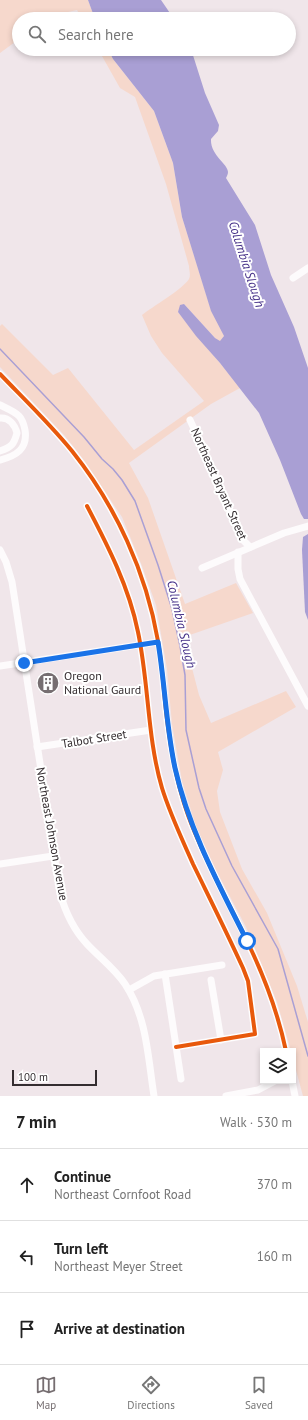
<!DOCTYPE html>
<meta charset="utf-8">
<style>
:root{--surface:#fff;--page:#f2f2f2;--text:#222;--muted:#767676;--line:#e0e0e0;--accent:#766e71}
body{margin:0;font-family:"PT Sans",sans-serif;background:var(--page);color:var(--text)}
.controls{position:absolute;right:12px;bottom:12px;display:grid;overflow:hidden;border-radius:0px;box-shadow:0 2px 6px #0003}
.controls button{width:36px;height:36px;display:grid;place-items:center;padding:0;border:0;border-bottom:1px solid var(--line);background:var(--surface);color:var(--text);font:20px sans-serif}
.scale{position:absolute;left:12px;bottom:10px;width:85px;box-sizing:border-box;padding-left:4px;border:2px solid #342d30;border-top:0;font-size:11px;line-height:14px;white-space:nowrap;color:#342d30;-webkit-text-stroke:3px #fff;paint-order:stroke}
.stop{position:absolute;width:12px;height:12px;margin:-9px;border:3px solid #1a73e8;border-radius:50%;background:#fff}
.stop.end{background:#1a73e8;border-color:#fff;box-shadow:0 1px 4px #0008}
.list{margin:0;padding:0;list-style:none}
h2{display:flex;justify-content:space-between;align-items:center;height:52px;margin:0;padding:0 16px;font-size:17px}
h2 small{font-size:13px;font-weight:400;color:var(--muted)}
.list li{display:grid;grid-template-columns:26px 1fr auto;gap:12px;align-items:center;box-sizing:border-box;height:72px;padding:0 16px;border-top:1px solid var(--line)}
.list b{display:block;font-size:15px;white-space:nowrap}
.list p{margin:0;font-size:13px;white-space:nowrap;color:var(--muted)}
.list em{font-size:13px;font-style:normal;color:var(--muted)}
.icon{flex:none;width:22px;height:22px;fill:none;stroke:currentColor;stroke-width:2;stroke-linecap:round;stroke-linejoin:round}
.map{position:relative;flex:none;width:308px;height:1096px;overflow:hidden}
.search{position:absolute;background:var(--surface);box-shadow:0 2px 6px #0003;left:12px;right:12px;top:12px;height:44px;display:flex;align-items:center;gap:10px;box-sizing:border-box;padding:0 14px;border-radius:22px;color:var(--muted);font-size:15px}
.sheet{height:268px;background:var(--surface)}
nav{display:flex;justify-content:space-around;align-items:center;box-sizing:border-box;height:56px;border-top:1px solid var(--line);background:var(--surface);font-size:11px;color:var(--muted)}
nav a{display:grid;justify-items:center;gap:2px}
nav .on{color:var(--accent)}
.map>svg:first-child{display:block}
.green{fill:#f6d8cc}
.water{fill:#a99fd4}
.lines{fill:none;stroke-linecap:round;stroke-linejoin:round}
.stream{stroke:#a99fd4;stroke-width:1.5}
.minor{stroke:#fdfbfc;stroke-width:7}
.cycleway-casing{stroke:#fff;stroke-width:6}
.cycleway{stroke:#e8590c;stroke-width:4}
.route{stroke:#1a73e8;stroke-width:5}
.labels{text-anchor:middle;stroke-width:4;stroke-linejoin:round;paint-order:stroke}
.street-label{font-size:12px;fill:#342d30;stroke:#fff}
.poi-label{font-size:12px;fill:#342d30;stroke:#fff;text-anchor:start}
.water-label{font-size:13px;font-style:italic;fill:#442f87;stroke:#fff}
</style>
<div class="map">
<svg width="308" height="1096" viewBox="0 0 308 1096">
<rect width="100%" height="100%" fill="#f0e6ea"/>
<g class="green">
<polygon points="0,0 88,0 95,19 82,19 77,10 37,19 19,19 19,39 0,53"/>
<path d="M98,49h10l5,10 41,52 19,52 9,54 29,93 13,26 -4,6 -5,-4 -31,-34 -6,8c20,26 42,50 62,76l-29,16 -82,59 19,35 37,106 51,-21 17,30 -69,24 15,58 12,28 75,-32 10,16 -78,45 5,18 -6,21 3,21 22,57 25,44 30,73 11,36v74h-5l-10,-37v-8h-2l-14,-49 -31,-75 -30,-57 -20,-44 -14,-45 -10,-57 -5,-55 -11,-64 -14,-39 -20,-49 -39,-58 -18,-23 -65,-69v-41l2,-2 51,51 15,-7 66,82 70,-49 -42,-48 -11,-17 -9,-21c10,-8 41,-26 47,-36 2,-4 0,-9 0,-13l-23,-82 -31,-87 -15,-9z"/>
</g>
<g class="water">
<polygon points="88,0 161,0 174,19 95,19"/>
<path d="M108,49h83l14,44 14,32 -1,6 -7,8c-1,16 17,25 17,33 0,2 -1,4 -2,6l29,47 16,50 23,52 14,41v151h-4l-3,-5 -21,-54 -21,-47 -39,-50 -24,-27 -18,-24 2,-7 4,-1 31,34 5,3 4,-5 -13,-25 -29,-94 -9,-54 -19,-52 -41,-52z"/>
<polygon points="308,534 308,620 305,612 302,550 303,537"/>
</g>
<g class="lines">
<polyline class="stream" points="0,349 84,437 102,459 113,469 122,480 135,501 158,565 172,609 180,646 185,675 186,730 199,788 206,809 232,866 278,949 308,1056"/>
<g class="minor">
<polyline points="293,278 308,268"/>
<path d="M0,374c24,25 50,50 72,77 44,55 74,121 86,190 5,29 6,58 10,86 4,30 10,60 20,88 16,44 39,84 59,126 17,35 31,72 39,110"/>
<path d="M0,405c6,3 14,6 19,11 4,4 5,9 6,14 3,19 -9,26 -25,30"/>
<path d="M0,418c9,-1 15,7 17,15 -3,11 -5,14 -17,18"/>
<polyline points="190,420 208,459 239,532 242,539 250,547"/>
<path d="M87,506c21,40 42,81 51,126 11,52 9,105 24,156 8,26 20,51 31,76 17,35 34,69 50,104l5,13 7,53 -79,13"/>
<path d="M0,550l6,12 6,20 48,311c5,18 13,36 27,51 12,13 28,25 38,40 22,33 23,74 29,112"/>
<polyline points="238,552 238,569 240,579 308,706"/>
<polyline points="202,568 284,533 308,526"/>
<polyline points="0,666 158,642"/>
<polyline points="37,747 151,730"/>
<polyline points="0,864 53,856"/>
<polyline points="165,974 181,1079"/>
<polyline points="211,980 221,1040"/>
<polyline points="129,990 154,976 222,965"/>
<polyline points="292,1081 295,1096"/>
<polyline points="226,1096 258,1090 275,1081"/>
</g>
<g class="cycleway-casing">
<g id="cycleway">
<path d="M0,374c24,25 50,50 72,77 44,55 74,121 86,190 5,29 6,58 10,86 4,30 10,60 20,88 16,44 39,84 59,126 17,35 31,72 39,110"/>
<path d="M87,506c21,40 42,81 51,126 11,52 9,105 24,156 8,26 20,51 31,76 17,35 34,69 50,104l5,13 7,53 -79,13"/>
</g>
</g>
<use href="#cycleway" class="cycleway"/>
</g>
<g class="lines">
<path class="route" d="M24,663l134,-21c7,42 8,84 17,126 14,62 44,117 72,173"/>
</g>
<defs>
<g id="building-disc" transform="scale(1.15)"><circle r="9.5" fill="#766e71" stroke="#fff"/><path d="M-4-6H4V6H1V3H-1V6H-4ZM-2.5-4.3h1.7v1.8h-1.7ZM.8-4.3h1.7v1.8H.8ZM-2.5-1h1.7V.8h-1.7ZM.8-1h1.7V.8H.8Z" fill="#fff"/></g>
</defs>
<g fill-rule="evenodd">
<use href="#building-disc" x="48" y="683"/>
</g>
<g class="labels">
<g class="street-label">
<text transform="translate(219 484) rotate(66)" y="4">Northeast Bryant Street</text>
<text transform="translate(94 739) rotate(-9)" y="4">Talbot Street</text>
<text transform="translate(52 834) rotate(80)" y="4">Northeast Johnson Avenue</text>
</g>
<g class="poi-label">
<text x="64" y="680">Oregon<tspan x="64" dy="14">National Gaurd</tspan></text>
</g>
<g class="water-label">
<text transform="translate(247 264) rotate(72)" y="5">Columbia Slough</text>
<text transform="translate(182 624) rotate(77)" y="5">Columbia Slough</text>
</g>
</g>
</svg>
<div class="controls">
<button><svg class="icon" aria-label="layers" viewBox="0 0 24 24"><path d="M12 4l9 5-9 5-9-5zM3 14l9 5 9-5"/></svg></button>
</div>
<div class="scale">100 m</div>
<div class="stop" style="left:247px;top:941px"></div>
<div class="stop end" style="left:24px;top:663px"></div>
<div class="search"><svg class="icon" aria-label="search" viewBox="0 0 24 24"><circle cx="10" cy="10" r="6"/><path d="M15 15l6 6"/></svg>Search here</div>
</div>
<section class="sheet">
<h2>7 min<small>Walk · 530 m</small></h2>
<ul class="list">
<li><svg class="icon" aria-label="ahead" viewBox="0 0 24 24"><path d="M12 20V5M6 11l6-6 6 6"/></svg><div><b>Continue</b><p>Northeast Cornfoot Road</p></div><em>370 m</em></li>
<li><svg class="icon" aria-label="left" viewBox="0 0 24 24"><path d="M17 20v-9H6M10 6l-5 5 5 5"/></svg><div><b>Turn left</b><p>Northeast Meyer Street</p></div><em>160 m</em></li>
<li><svg class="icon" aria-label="arrive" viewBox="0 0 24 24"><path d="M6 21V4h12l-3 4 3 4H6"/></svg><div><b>Arrive at destination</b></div></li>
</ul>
</section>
<nav>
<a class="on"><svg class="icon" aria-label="map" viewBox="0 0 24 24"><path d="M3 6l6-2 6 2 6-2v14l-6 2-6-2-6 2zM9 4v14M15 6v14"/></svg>Map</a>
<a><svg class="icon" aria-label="directions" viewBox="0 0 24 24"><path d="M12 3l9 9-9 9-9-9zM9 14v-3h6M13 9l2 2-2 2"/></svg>Directions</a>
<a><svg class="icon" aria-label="saved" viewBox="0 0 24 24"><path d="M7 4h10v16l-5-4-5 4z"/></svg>Saved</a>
</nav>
